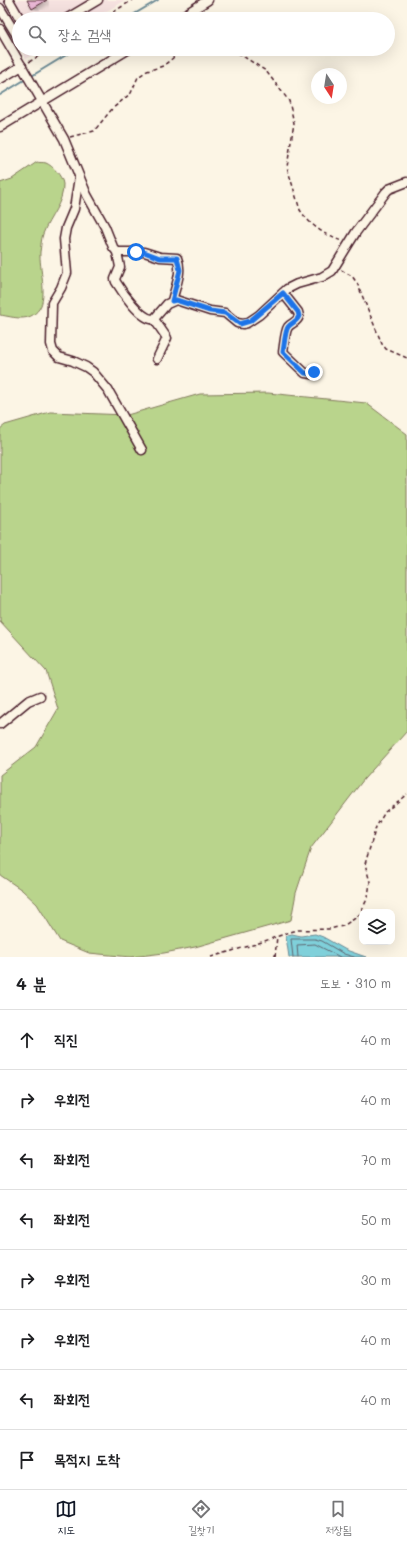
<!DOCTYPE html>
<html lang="ko">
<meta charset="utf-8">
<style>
:root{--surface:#fff;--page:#f6f6f6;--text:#202124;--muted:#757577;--line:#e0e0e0;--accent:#111827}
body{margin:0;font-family:Mali,"Poor Story",sans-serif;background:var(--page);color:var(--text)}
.controls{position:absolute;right:12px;bottom:12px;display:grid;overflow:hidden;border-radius:8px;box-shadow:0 4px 16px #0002}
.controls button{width:36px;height:36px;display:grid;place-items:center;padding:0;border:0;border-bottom:1px solid var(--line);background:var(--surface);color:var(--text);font:20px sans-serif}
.compass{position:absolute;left:311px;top:68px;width:36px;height:36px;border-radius:50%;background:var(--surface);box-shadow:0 4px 16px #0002;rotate:168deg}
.stop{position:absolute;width:12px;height:12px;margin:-9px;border:3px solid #1a73e8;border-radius:50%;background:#fff}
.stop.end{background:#1a73e8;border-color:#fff;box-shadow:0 1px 4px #0008}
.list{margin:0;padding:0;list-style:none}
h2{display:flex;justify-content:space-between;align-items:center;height:52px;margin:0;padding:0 16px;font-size:17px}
h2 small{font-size:13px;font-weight:400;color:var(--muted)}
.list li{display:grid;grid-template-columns:26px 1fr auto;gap:12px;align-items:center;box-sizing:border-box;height:60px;padding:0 16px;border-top:1px solid var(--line)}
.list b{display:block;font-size:15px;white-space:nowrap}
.list em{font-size:13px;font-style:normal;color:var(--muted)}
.icon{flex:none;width:22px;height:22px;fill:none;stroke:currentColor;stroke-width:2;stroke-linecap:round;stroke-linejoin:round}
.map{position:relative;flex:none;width:407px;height:957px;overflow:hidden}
.search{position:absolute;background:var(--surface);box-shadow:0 4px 16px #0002;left:12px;right:12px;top:12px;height:44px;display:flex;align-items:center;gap:10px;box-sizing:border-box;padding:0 14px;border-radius:22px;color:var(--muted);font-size:15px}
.sheet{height:532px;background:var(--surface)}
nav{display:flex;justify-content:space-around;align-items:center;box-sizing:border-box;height:56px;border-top:1px solid var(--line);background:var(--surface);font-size:11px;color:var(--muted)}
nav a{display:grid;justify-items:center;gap:2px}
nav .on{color:var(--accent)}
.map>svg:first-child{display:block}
.built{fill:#f6e2e0}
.green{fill:#b9d48c;stroke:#827a5c}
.water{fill:#7fd0da;stroke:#6a8994}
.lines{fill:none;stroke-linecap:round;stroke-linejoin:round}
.shore{stroke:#5f6671;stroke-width:1}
.stream{stroke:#6a8994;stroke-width:2}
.building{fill:#e8b6d4;stroke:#4a1f2b;filter:url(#shadow)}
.minor-casing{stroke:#4a1f2b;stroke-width:11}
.path{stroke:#4a1f2b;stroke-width:1.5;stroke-dasharray:4 3;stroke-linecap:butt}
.minor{stroke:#fcf5e5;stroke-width:8}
.route{stroke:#1a73e8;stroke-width:5}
</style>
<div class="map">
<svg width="407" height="957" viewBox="0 0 407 957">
<defs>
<filter id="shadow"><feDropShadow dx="3.5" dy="2" stdDeviation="2" flood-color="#0004"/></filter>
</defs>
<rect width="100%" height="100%" fill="#fcf5e5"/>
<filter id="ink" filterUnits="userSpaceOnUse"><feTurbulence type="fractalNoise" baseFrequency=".025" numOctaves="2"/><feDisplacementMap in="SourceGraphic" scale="8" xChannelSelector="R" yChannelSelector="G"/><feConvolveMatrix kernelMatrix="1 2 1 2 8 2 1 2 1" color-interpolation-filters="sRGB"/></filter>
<g filter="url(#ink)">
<g class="built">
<polygon points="0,0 126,0 93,19 19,19 19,47 0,17"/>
<polygon points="20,49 42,49 26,59"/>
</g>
<g class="green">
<path d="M37,162c2,1 6,0 9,1 7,3 16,13 17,21 1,19 -14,33 -20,50 -2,5 -2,13 -3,18 -1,15 8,45 -1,57 -10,14 -25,8 -39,6v-132l12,-4z"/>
<polygon points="268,393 366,403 407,434 407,731 364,779 311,848 296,893 291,920 195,947 164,953 131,957 89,953 60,941 37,904 22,890 0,875 0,775 36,747 58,709 46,671 0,621 0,429 5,425 50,412 127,415 200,394"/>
</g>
<polygon class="water" points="292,934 301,936 315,934 323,937 346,950 366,957 289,957 286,937 288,935"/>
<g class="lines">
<g class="shore">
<polyline points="293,957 291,939 315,939 322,941 344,954 354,957"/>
<polyline points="298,957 297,945 315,944 340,957"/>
</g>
<g class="stream">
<polyline points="126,19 158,0"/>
<polyline points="30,77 76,49"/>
<polyline points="0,95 26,79"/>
</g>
</g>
<polygon class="building" points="27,0 47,0 32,9"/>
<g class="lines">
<g class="minor-casing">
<g id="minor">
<polyline points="9,0 20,19"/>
<polyline points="0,8 19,39"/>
<polyline points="66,19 98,0"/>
<polyline points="178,19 208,0"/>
<path d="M0,29l64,110 23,56 18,32 8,20 4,5h27l16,5 17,1c6,14 -2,29 -5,43"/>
<polyline points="0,79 22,66"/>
<polyline points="0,127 129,49"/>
<polyline points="79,177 74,209 66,228 64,239 67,273 61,288 52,303 51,344 53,351 59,357 73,361 86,367 93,372 108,390 142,450"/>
<path d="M117,252l3,15 -5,12 1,3c6,10 26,39 38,37l13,-15 9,-4 34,11 15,2 12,10 6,1 4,-1 12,-8 28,-26 10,-5 25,-7 10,-6 24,-39 30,-40 3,-3 18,-7"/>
<path d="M283,293l15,19 1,4c-2,7 -7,6 -11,11 -3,4 -4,20 -5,25l22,21 7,1 4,-3"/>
<polyline points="154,319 167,338 157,359"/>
<polyline points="0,724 28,701 40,696"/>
</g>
</g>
<g class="path">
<polyline points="101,19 133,0"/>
<path d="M232,49l34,22 23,30 5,22 -7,44 13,43c9,14 26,27 43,31"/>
<polyline points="29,62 50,49"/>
<polyline points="70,137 94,131 112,109 131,93 138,77 147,71 163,66 173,58 178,49"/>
<polyline points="341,270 352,276 357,283 382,344 386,349 407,358"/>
<polyline points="211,957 256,944 290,932 298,930 329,929 343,926 354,919 360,914 368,897 370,882 365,864 376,827 385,812 407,794"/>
<polyline points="275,957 277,936"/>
</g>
<use href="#minor" class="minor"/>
</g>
</g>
<g class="lines" filter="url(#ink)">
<path class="route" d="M136,252h8l16,6h17l3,12 -8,31 4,-1 34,11 15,2 15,11 10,-3 33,-28 15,19 1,4c-2,6 -7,6 -11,11 -3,4 -4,20 -5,25l22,21 7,1 2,-2"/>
</g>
</svg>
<div class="controls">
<button><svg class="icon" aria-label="layers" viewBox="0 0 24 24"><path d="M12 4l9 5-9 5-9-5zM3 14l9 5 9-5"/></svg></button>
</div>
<svg class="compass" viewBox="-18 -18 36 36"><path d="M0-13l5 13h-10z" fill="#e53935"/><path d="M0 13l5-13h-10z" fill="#757577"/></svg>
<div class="stop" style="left:136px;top:252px"></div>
<div class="stop end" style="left:314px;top:372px"></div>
<div class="search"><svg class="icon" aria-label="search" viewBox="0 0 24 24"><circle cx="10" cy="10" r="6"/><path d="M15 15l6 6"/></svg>장소 검색</div>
</div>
<section class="sheet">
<h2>4 분<small>도보 · 310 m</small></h2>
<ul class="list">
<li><svg class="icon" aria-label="ahead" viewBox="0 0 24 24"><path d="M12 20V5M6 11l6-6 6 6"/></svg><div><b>직진</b></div><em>40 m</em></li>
<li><svg class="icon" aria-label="right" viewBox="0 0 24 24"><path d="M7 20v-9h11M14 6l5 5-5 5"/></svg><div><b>우회전</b></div><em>40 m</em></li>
<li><svg class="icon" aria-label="left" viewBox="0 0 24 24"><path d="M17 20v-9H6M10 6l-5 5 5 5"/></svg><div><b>좌회전</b></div><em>70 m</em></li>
<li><svg class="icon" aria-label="left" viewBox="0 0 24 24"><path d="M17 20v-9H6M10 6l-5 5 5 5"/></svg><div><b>좌회전</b></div><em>50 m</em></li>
<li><svg class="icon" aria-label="right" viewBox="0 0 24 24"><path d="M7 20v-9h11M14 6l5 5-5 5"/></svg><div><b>우회전</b></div><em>30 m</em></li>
<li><svg class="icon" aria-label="right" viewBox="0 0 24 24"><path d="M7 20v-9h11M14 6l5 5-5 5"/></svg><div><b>우회전</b></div><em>40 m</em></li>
<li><svg class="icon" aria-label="left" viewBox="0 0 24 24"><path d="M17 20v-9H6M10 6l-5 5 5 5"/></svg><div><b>좌회전</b></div><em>40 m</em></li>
<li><svg class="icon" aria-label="arrive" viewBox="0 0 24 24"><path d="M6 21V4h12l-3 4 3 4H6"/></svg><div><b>목적지 도착</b></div></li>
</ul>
</section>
<nav>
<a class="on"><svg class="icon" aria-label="map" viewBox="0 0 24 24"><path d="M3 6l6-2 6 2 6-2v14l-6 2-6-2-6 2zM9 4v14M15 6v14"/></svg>지도</a>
<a><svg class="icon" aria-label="directions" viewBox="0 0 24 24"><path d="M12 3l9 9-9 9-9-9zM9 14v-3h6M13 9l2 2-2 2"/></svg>길찾기</a>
<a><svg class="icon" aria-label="saved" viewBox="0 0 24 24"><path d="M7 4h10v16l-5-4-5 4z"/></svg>저장됨</a>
</nav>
